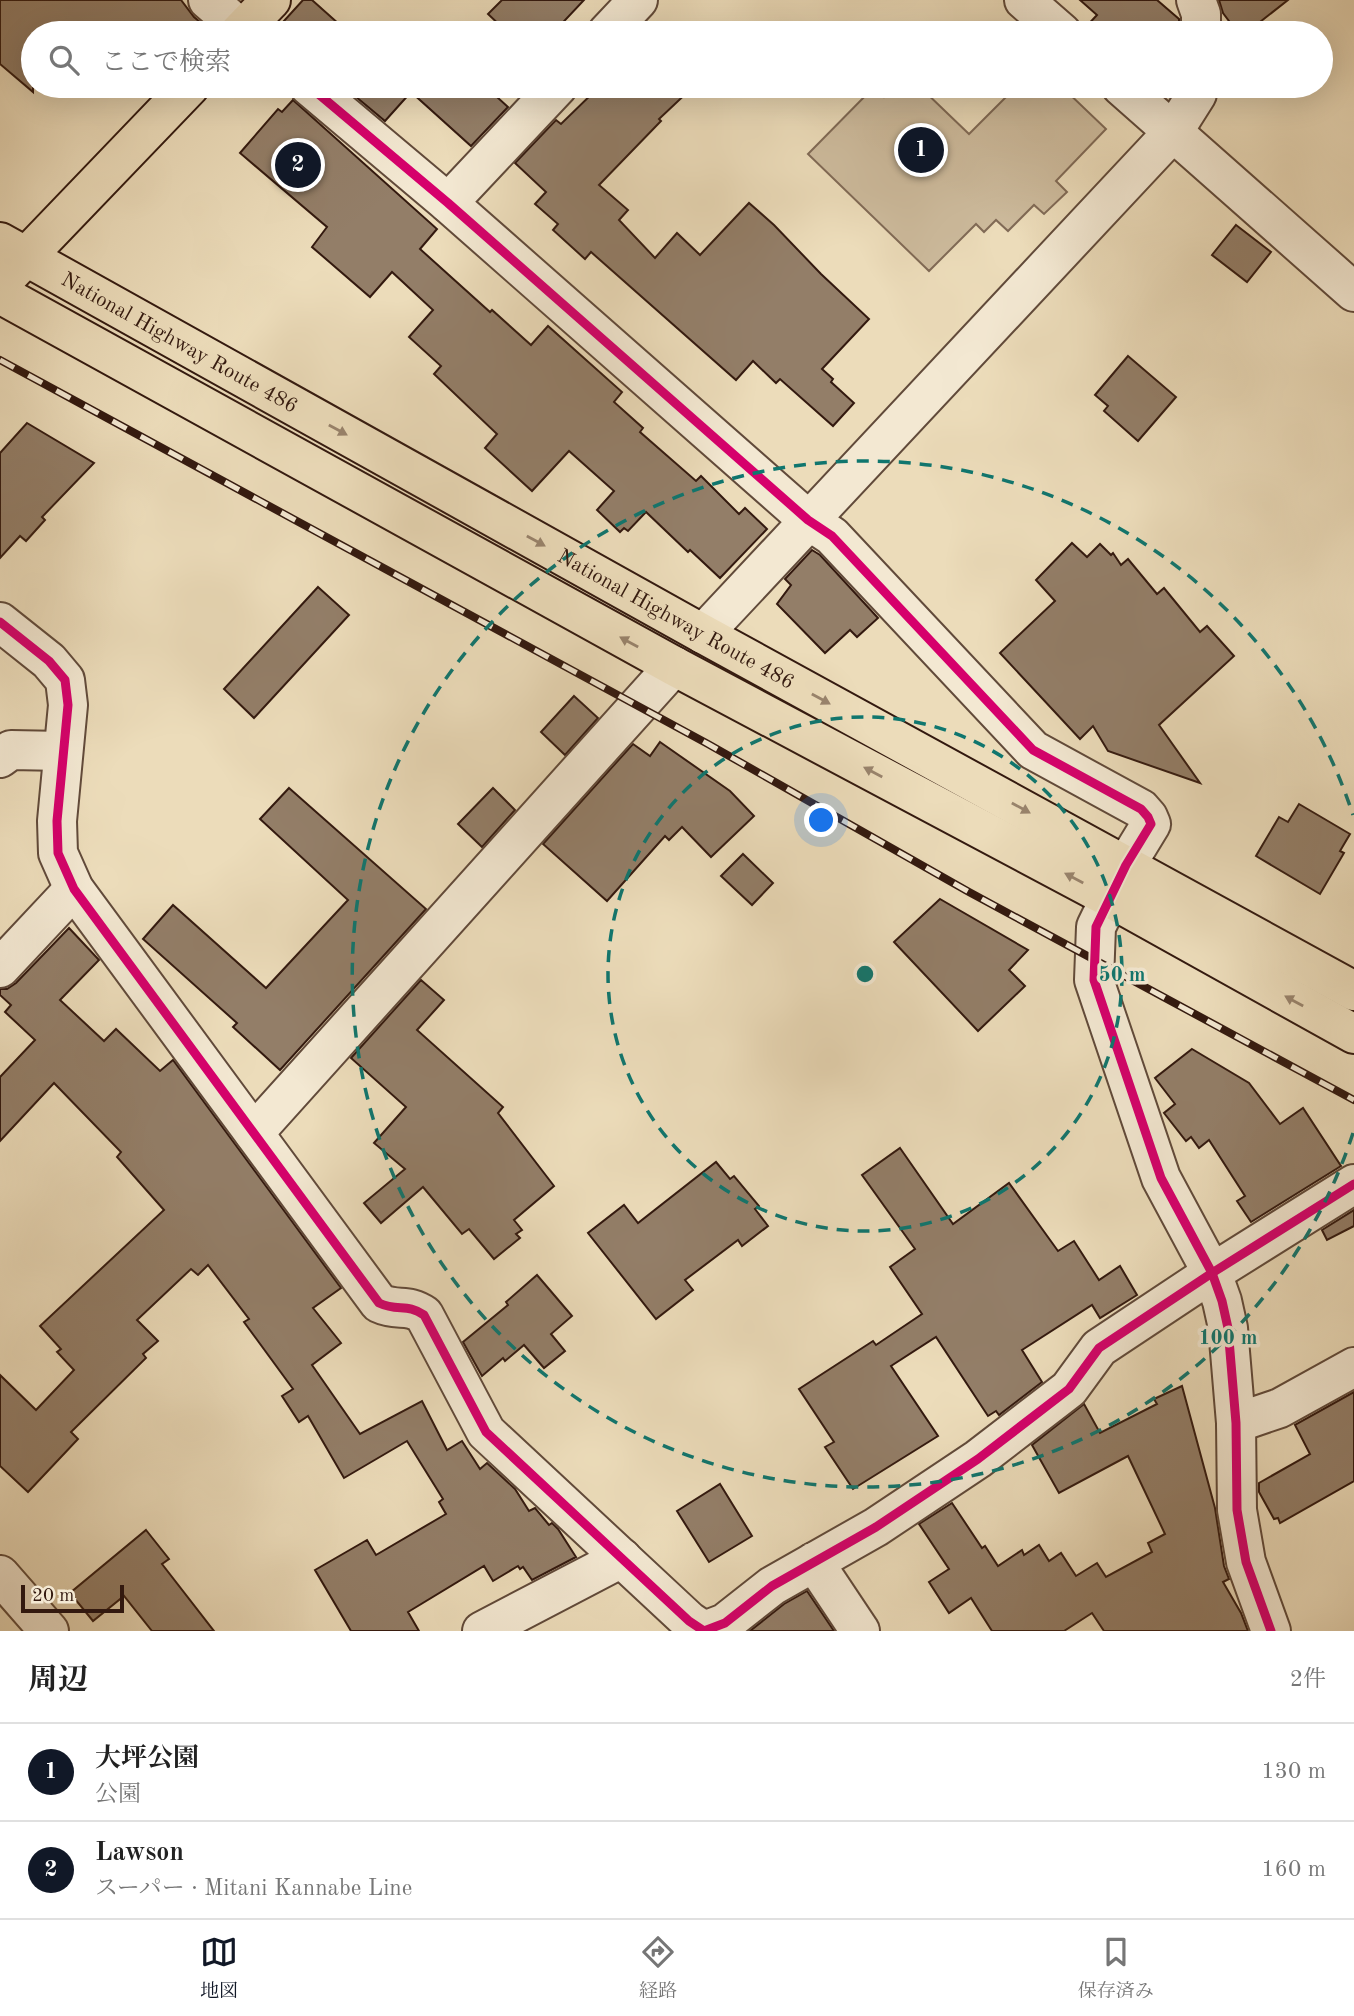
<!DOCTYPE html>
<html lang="ja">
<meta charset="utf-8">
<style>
:root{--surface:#fff;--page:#f2f2f2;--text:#222;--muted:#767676;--line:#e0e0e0;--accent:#111827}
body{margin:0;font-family:"Old Standard TT","Noto Serif JP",serif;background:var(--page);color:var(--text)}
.scale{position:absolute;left:21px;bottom:18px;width:103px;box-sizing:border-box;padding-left:7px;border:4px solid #33190f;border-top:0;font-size:19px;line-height:24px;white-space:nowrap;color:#33190f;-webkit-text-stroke:5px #f3e8d2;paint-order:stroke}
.you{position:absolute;left:822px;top:821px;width:24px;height:24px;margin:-18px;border:5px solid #fff;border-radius:50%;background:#1a73e8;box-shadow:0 0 0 10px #1a73e833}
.badge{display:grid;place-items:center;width:46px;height:46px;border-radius:50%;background:var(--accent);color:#fff;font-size:23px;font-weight:700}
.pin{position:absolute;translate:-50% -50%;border:4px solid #fff;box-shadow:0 2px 7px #0006}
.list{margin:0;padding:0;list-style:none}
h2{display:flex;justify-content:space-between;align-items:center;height:91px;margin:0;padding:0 28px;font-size:30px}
h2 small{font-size:23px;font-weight:400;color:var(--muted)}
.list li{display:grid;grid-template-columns:46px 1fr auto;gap:21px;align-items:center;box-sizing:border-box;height:98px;padding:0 28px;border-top:2px solid var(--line)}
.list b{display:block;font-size:26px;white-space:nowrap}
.list p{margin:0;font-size:23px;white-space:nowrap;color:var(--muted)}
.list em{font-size:23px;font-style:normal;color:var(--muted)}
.icon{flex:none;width:38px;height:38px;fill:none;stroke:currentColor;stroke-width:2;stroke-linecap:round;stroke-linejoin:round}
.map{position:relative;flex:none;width:1354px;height:1631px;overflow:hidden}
.search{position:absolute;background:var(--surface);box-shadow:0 7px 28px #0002;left:21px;right:21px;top:21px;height:77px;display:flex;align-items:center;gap:18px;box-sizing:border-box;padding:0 24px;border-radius:38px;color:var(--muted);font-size:26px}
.sheet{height:287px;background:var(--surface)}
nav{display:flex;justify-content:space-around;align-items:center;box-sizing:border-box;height:98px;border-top:2px solid var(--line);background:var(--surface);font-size:19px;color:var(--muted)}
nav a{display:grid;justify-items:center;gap:4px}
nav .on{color:var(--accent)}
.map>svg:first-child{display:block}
.green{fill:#cdbb9d;stroke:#806a56;stroke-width:2}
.building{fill:#937e68;stroke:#33190f;stroke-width:2}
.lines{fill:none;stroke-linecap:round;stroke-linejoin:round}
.minor-casing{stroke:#614a3a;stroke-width:42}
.major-casing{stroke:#33190f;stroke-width:42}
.highway-casing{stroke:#33190f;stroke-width:42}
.minor{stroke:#f3e8d2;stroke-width:38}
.major{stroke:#ecdcba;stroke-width:38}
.highway{stroke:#ecdcba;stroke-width:38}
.rail-casing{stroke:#33190f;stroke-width:8}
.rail{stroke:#f3e8d2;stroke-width:5;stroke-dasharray:16;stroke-linecap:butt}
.cycleway-casing{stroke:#f3e8d2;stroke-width:13}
.cycleway{stroke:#d6006c;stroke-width:9}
.oneway{fill:#99846d}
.ring{fill:none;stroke:#0f766e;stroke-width:3.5;stroke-dasharray:12 9}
.labels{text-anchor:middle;stroke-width:7;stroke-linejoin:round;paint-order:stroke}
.street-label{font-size:21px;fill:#33190f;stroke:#f3e8d2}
.centre{fill:#0f766e;stroke:#f3e8d2;stroke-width:3.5}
.ring-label{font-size:21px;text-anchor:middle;font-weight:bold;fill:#0f766e;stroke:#f3e8d2;stroke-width:7;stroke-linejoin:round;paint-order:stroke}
</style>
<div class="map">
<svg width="1354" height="1631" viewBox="0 0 1354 1631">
<rect width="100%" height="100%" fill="#ecdcba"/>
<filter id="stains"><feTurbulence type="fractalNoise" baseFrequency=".00286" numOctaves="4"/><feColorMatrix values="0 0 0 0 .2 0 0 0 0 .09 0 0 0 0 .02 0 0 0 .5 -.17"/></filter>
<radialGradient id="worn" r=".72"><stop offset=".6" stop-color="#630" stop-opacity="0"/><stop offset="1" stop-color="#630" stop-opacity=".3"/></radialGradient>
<polygon class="green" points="896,86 919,86 969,134 1017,86 1061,86 1106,129 1056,181 1067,192 1044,214 1034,205 1008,231 996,220 984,232 976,224 929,271 808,154 874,87 884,97"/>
<g class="building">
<polygon points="0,0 181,0 194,17 213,33 33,33 33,92 0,64"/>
<polygon points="303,0 312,0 349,33 273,33"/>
<polygon points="502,0 584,0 553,33 508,33 488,14"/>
<polygon points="1080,0 1157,0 1179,19 1179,33 1083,33 1083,30 1097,15"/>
<polygon points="1219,0 1288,0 1246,33 1238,33 1223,13"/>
<polygon points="343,86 485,86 508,107 471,146 411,92 385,121"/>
<polygon points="600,86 694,86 659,119 661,121 599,185 628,210 619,220 655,258 677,233 700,255 749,203 774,225 821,274 869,319 822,369 833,379 831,382 854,403 833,426 780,379 776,383 753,361 736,380 591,252 585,259 553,230 558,224 535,204 546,192 515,163 556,120 561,124"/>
<polygon points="293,100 437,229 420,249 490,312 492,310 531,345 548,326 622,392 614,402 643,428 640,432 696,481 701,476 739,514 745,508 767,529 720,578 690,550 688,552 646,512 628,531 624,528 620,532 597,510 614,491 569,451 532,491 485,448 497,434 434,374 441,366 409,337 433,310 392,272 370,297 312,247 327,227 240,153 278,109 282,112"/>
<polygon points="1236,225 1271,252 1247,282 1212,255"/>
<polygon points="1128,356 1176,397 1138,441 1104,411 1108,406 1095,395"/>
<polygon points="27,423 94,463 42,517 45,520 26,541 20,536 0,558 0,453"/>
<polygon points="1072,543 1087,557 1100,544 1111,555 1113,553 1121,565 1128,559 1157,594 1164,588 1200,632 1207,626 1234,656 1159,725 1200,783 1108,751 1093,726 1080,739 1000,653 1055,601 1036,580"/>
<polygon points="812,550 820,555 878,618 857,637 850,630 825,653 777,604 791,585 785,579"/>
<polygon points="318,587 349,615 254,718 224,689"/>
<polygon points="574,696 598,718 565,755 541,732"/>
<polygon points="660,742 730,791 754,816 711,857 682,827 669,840 665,836 607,901 543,844 633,744 650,756"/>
<polygon points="289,788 426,909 280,1070 233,1027 237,1023 143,939 173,905 266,988 348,900 260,819"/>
<polygon points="493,788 515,810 482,847 458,824"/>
<polygon points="1299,804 1350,834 1340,851 1344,853 1320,894 1256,856 1279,817 1288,822"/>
<polygon points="743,854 773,883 752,905 721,876"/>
<polygon points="940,899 1028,950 1009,970 1025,986 978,1031 894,942"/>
<polygon points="69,928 99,960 60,1000 104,1041 116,1029 160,1071 173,1060 341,1288 313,1308 341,1343 312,1365 360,1434 422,1401 447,1450 462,1441 480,1469 487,1463 515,1489 529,1511 535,1508 549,1525 552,1523 558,1529 576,1557 532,1580 523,1567 520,1569 518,1566 493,1581 484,1566 408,1612 419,1631 351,1631 315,1570 367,1540 376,1555 446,1514 439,1502 443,1499 407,1441 344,1478 308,1416 299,1422 282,1396 293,1389 244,1322 249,1319 208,1265 198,1275 191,1269 137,1320 158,1341 143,1354 146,1358 71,1432 78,1439 28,1492 0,1466 0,1375 36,1410 74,1370 57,1352 61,1349 40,1326 164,1210 117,1157 121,1152 54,1083 0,1141 0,1077 35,1040 5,1012 11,1005 0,995 0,989 7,989 16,983"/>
<polygon points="421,980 444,1000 417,1030 503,1107 498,1113 554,1186 514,1220 522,1230 516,1234 520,1238 494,1259 469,1229 462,1234 423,1187 381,1223 364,1203 405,1169 374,1143 406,1107 351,1058"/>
<polygon points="1192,1049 1249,1083 1280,1124 1303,1108 1341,1166 1251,1222 1237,1201 1245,1196 1209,1140 1199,1148 1191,1137 1186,1141 1164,1113 1175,1104 1155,1078"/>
<polygon points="900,1148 953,1224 1009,1183 1058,1251 1074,1241 1099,1280 1120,1266 1137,1295 1100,1318 1092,1305 1022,1350 1042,1382 999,1415 996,1411 988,1416 936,1337 891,1366 938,1436 853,1489 825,1447 834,1442 799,1389 873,1341 876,1345 922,1314 890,1267 915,1249 862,1175"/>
<polygon points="716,1162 730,1179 734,1176 759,1206 755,1209 768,1226 742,1246 738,1240 685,1280 693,1290 656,1319 588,1233 624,1205 638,1223"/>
<polygon points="1354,1210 1354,1226 1327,1240 1322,1230"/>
<polygon points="537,1275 572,1316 551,1334 565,1351 544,1368 524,1345 505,1361 503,1358 482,1376 463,1342 508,1305 506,1302"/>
<polygon points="1182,1386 1215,1508 1224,1566 1229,1579 1223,1582 1241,1613 1248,1631 1104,1631 1092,1613 1064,1631 992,1631 971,1598 949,1613 929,1582 949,1569 919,1524 952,1503 982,1548 985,1546 998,1566 1022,1550 1024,1555 1039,1545 1049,1561 1061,1553 1076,1576 1097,1563 1106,1577 1152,1552 1148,1543 1165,1534 1128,1456 1059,1493 1032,1445 1084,1404 1100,1433 1157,1404 1154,1399"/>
<polygon points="1354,1392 1354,1481 1280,1523 1278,1518 1274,1519 1259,1492 1259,1483 1310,1454 1295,1425"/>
<polygon points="720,1484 752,1536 709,1562 677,1511"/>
<polygon points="146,1530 169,1559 162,1564 214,1631 152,1631 124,1596 93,1621 70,1593"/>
<polygon points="807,1591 834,1631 750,1631 784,1604"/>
</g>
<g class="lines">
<g class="minor-casing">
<g id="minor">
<polyline points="208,0 246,33"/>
<polyline points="1024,0 1062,33"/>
<polyline points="1196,0 1201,14 1201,33"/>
<polyline points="607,33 638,0"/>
<polyline points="309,86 448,203 808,520 832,536 1033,750 1141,809 1148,817 1151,824 1126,865 1096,927 1094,980 1161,1178 1212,1273 1222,1301 1228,1328 1236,1423 1237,1510 1246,1562 1271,1631"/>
<polyline points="1121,86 1354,292"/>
<polyline points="448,203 558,86"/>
<path d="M0,622l49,39 16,19 3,25 -11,116 1,32 16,36 305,414c19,9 28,0 45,12l62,117 203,189 15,10 21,-8 47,-37 104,-59 102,-68 91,-70 30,-41 113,-75 142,-89"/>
<polyline points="703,634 1173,132 1197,94 1198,86"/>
<polyline points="0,758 11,750 63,751"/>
<polyline points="0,968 74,889"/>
<polyline points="254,1133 674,666"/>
<polyline points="1236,1423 1280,1408 1354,1367"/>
<polyline points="814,1562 860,1631"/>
<polyline points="0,1575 49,1631"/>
<polyline points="482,1631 622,1558"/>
</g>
</g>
<g class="major-casing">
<g id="major">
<polyline points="239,33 271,0"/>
<polyline points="0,284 190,86"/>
</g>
</g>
<g class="highway-casing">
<g id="highway">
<path id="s1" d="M0,242l703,392 651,357"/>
<polyline points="0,294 674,666 1110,898 1354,1034"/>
</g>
</g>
<use href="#minor" class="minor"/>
<use href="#major" class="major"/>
<use href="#highway" class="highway"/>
<g class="rail-casing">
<polyline id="rail" points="0,360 708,744 969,892 1354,1100"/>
</g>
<use href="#rail" class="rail"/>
<g class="cycleway-casing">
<g id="cycleway">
<polyline points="309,86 448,203 808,520 832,536 1033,750 1141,809 1148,817 1151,824 1126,865 1096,927 1094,980 1161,1178 1212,1273 1222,1301 1228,1328 1236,1423 1237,1510 1246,1562 1271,1631"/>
<path d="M0,622l49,39 16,19 3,25 -11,116 1,32 16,36 305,414c19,9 28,0 45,12l62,117 203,189 15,10 21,-8 47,-37 104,-59 102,-68 91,-70 30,-41 113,-75 142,-89"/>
</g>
</g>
<use href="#cycleway" class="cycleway"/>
</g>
<defs><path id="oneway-solid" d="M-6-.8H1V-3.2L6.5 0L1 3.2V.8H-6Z" transform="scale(1.75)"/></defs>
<g class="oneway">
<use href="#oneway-solid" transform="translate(338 430) rotate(29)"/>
<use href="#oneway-solid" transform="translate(536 541) rotate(29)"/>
<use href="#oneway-solid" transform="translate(629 642) rotate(-151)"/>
<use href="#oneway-solid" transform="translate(821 699) rotate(29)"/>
<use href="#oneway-solid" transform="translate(873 772) rotate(-152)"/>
<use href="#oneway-solid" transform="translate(1021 808) rotate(29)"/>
<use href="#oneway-solid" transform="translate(1074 878) rotate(-152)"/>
<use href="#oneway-solid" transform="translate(1294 1001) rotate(-151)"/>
</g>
<g class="ring">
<circle cx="865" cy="974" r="257"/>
<path d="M1353 1133A513 513 0 1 1 1353 815"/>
</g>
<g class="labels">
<g class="street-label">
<text dy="7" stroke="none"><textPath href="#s1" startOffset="206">National Highway Route 486</textPath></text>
<text dy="7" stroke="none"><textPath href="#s1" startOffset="774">National Highway Route 486</textPath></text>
</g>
</g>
<circle cx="865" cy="974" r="10" class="centre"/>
<g class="ring-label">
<text x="1122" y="981">50 m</text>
<text x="1228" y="1344">100 m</text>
</g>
<rect width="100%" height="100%" filter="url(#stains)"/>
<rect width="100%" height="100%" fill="url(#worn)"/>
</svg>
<div class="scale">20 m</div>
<div class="you"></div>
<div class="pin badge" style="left:921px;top:150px">1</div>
<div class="pin badge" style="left:298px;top:165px">2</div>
<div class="search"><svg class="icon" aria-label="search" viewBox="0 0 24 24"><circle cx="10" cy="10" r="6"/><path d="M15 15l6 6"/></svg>ここで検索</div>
</div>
<section class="sheet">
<h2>周辺<small>2件</small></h2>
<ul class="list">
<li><span class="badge">1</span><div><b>大坪公園</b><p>公園</p></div><em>130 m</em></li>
<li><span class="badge">2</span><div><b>Lawson</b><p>スーパー · Mitani Kannabe Line</p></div><em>160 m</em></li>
</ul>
</section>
<nav>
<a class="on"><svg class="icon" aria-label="map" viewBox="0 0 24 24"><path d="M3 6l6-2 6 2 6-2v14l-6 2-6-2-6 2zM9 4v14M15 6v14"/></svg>地図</a>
<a><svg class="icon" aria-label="directions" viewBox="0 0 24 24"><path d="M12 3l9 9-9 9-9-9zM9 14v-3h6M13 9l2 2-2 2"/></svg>経路</a>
<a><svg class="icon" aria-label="saved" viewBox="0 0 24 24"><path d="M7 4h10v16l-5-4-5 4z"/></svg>保存済み</a>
</nav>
